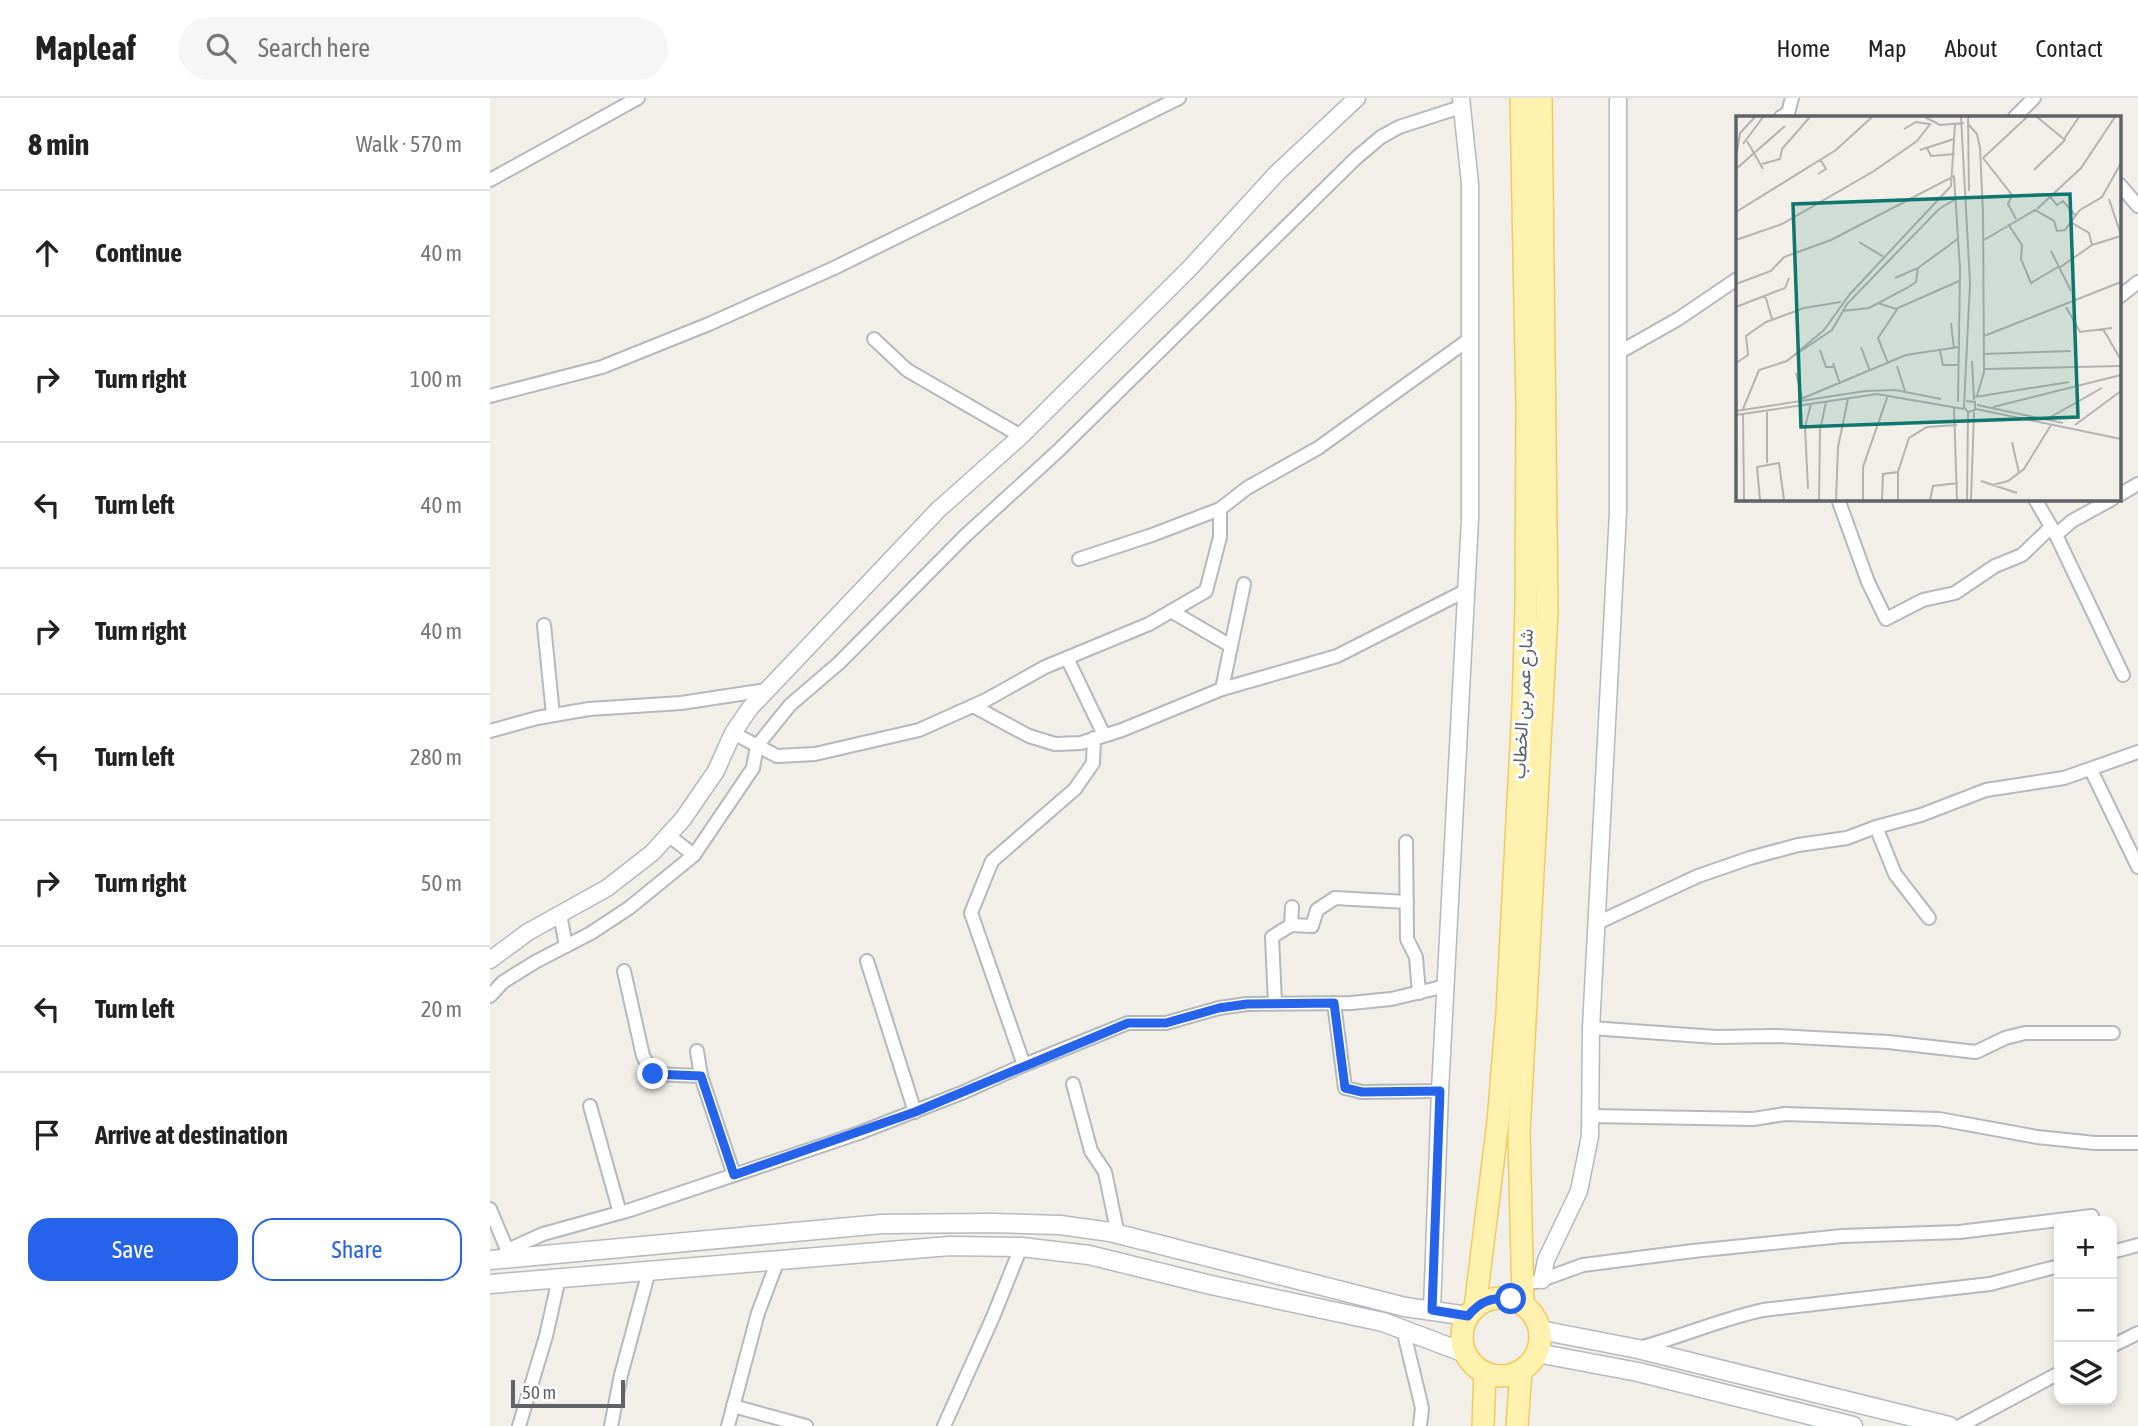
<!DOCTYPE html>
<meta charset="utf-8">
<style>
:root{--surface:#fff;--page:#f6f6f6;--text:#222;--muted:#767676;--line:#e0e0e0;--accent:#2563eb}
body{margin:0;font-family:"Asap Condensed",Vazirmatn,sans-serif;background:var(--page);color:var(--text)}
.controls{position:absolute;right:21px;bottom:21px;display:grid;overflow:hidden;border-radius:14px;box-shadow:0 4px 10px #0003}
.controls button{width:63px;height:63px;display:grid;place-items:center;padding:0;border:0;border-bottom:2px solid var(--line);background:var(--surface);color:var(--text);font:35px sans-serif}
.scale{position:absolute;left:21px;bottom:18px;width:114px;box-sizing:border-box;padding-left:7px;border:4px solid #5f6368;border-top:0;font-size:19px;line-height:24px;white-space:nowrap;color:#5f6368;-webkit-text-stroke:5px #fff;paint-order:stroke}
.stop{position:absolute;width:21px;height:21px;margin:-16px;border:5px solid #2563eb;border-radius:50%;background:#fff}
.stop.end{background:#2563eb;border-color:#fff;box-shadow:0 2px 7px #0008}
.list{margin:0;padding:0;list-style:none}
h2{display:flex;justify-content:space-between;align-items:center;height:91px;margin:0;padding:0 28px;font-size:30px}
h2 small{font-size:23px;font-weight:400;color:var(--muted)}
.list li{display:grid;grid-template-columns:46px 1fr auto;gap:21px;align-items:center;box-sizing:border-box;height:126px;padding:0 28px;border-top:2px solid var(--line)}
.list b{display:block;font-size:26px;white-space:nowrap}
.list em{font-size:23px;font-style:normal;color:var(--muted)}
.actions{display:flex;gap:14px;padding:21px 28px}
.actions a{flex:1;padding:16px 0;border:2px solid var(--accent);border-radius:21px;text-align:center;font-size:24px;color:var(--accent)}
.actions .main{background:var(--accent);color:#fff}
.icon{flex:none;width:38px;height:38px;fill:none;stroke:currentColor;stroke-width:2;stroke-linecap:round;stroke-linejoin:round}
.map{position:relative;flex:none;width:1648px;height:1328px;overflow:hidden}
header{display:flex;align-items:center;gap:42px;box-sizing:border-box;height:98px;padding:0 35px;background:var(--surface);border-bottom:2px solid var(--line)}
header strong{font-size:33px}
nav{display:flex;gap:38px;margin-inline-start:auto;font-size:24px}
.search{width:490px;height:63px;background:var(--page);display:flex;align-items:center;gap:18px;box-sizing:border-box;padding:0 24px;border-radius:38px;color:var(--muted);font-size:26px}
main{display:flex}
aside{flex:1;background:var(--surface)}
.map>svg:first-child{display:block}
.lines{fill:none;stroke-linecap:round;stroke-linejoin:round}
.minor-casing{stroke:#b5b8bc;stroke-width:16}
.tertiary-casing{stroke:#b5b8bc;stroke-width:19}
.secondary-casing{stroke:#b6babf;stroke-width:21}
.primary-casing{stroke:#f2c960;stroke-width:24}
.minor{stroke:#fff;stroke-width:12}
.tertiary{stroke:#fff;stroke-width:16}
.secondary{stroke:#fff;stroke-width:18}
.primary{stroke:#fff2af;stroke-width:21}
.route{stroke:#2563eb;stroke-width:9}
.labels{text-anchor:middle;stroke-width:6;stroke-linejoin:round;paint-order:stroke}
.street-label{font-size:19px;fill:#5f6368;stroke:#fff}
.inset-road{fill:none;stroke:#b3b3b1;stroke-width:2}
.view{fill:#0f766e;fill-opacity:0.15;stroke:#0f766e;stroke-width:3.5}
.inset-edge{fill:none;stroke:#5f6368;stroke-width:3.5}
</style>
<header>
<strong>Mapleaf</strong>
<div class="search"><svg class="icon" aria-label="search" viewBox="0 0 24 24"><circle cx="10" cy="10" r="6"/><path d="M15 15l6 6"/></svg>Search here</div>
<nav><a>Home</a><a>Map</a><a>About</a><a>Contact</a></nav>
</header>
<main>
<aside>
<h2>8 min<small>Walk · 570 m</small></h2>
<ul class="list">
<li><svg class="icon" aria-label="ahead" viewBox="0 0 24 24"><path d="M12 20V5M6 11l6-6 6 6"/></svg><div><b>Continue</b></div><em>40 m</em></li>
<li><svg class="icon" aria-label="right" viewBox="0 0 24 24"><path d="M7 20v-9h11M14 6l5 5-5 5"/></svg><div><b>Turn right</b></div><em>100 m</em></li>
<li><svg class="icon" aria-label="left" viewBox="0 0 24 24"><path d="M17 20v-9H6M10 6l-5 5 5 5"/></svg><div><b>Turn left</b></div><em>40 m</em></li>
<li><svg class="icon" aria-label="right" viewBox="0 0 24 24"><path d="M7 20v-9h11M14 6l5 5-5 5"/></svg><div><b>Turn right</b></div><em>40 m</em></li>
<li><svg class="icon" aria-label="left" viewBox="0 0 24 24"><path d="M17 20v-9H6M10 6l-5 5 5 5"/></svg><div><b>Turn left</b></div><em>280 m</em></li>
<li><svg class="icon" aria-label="right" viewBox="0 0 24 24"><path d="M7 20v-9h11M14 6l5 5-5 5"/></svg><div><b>Turn right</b></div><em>50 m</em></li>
<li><svg class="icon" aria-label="left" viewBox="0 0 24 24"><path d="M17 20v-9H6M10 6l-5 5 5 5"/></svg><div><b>Turn left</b></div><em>20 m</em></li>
<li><svg class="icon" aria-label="arrive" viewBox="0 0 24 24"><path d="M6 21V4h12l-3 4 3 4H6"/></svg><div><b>Arrive at destination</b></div></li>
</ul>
<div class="actions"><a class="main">Save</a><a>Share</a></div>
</aside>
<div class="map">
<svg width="1648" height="1328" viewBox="0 0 1648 1328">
<rect width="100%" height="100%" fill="#f1efe8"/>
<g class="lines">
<g class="minor-casing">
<g id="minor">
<polyline points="1291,19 1298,15 1302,0"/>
<polyline points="1525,19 1544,0"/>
<polyline points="0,82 148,0"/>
<polyline points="1629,86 1648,108"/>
<polyline points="1629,199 1648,184"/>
<polyline points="384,241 417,272 531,338"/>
<polyline points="1128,255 1188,221 1247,181"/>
<polyline points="0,298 112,269 219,226 344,170 689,0"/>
<polyline points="1629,397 1648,386"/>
<polyline points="1348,401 1378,484 1396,521 1433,502 1465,495 1505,468 1532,457 1561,429"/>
<polyline points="1545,401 1566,437 1633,577"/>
<polyline points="1566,437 1582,423 1622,401"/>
<polyline points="589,461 662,437 730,411 757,390 828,350 981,240"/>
<polyline points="681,513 741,548"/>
<polyline points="54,527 63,617"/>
<polyline points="577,560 614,637"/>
<polyline points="732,591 754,486"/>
<polyline points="483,608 539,638 565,646 591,645 632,632 732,591 847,558 977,492"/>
<polyline points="0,633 47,620 99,611 191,605 276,592"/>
<polyline points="243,635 287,658 325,656 429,632 496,602 555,569 659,526 716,493 730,439 730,411"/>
<polyline points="1601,672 1648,769"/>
<polyline points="1386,729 1405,776 1439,820"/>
<polyline points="178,737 204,757"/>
<polyline points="916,744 917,841 926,859 929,895"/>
<polyline points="70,816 76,848"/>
<polyline points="1107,825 1208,778 1260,760 1308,747 1357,740 1386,729 1431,717 1496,692 1574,680 1648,654"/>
<polyline points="801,827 822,828 827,812 845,800 917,804"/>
<polyline points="377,863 425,1014"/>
<polyline points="134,873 153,958 163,976 211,978"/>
<polyline points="0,898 13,884 45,864 101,835 139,810 204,757 263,670 267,648 300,607 349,565 476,437 569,352 866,60 891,39 909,29 971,9"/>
<polyline points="785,905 782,839 801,827 802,809"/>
<polyline points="844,905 855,990 872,994 950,993"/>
<polyline points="1101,930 1226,939 1286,938 1398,944 1486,954 1515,940 1535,935 1623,935"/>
<polyline points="207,953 211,978 244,1077"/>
<polyline points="534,967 481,815 502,763 585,691 603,665 604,640"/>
<polyline points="583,986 601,1053 615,1074 628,1137"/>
<polyline points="100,1008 130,1115"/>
<polyline points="1100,1018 1263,1021 1295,1016 1449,1021 1547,1039 1605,1045 1648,1045"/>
<polyline points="0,1111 18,1154"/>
<polyline points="1622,1154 1648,1147"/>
<polyline points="11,1161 22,1150 53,1136 140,1112 369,1035 474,994 534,967 638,925 676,925 729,910 757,906 861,905 901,901 956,888"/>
<polyline points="1046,1184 1093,1167 1203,1153 1352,1138 1469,1134 1602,1118"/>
<polyline points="913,1231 932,1310 930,1328"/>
<polyline points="1622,1248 1648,1235"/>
<path d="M1149,1250c42,-11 82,-29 124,-38l227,-26 69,-18"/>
<polyline points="243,1308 316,1328"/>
<polyline points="29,1328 56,1238 69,1180"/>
<polyline points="121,1328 131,1277 159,1173"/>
<polyline points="238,1328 268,1215 288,1162"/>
<polyline points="454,1328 503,1219 531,1149"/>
<polyline points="1470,1328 1569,1275"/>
</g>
</g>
<g class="tertiary-casing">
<g id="tertiary">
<polyline points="0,862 38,834 117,790 162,755 193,721 226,673 243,635 260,610 448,412 531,338 699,171 787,75 867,0"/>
<polyline points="1052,1182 1056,1162 1089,1093 1100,1038 1101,930 1128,414 1128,0"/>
<polyline points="942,1212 950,993 980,421 980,86 971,0"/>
</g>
</g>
<g class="secondary-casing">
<g id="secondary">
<polyline points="0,1162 392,1126 502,1125 570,1127 620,1134 915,1209 978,1218"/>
<polyline points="0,1186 460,1148 531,1149 599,1157 721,1187 893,1224 975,1255"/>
<polyline points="1050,1232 1148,1251 1459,1328"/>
<polyline points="1047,1255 1148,1274 1363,1328"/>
</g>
</g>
<g class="primary-casing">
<g id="primary">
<circle cx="1011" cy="1239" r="39"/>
<polyline points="1033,1206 1029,1034 1057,514 1051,0"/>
<polyline points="985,1210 1008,1024 1017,915 1033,610 1036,508 1037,308 1031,0"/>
<polyline points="993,1328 995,1275"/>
<polyline points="1027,1328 1031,1273"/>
</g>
</g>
<use href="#minor" class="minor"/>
<use href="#tertiary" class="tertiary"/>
<use href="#secondary" class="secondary"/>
<use href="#primary" class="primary"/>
</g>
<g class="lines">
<path class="route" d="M163,976l48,2 33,99 181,-63 213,-89h38l53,-15 28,-4 87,-1 11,85 17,4 78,-1 -8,219 36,6c12,-15 24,-19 43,-17"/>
</g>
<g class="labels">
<g class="street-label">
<text transform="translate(1032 606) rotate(-87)" y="7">شارع عمر بن الخطاب</text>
</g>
</g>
<g transform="translate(1246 18)">
<rect width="385" height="385" fill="#f1efe8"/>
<path class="inset-road" d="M189,1l15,8 24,-2M225,1l9,166 -6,124 4,5 7,-2v-8l-9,-1M232,1l1,74M232,8l9,10 3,14 3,65 1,159 -7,24M168,13l12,-7 13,2M328,23l15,-22M11,25l16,28M7,28l20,-27M191,32l4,8 24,-2M184,34l34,-11M0,42l4,-25 15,-16M247,42l29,37 -4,9 8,15M247,42l44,-41M26,48l18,-5 2,-10 28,-32M0,53l49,-43M298,54l31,-30 -28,-23M82,58l8,-5 -6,-10M314,81l7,8 6,-4 13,15M373,83l12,36M301,93l44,-41 34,-51M0,96l100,-62 36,-33M272,108l14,21 -1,14 10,24 27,-16M0,124l46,-16 92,-53 43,-30 14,-18M248,124l51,-30 19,11 3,10 8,-1 15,-20 22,-13 19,-34M123,126l25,15M356,129l29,-9M315,135l20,40M323,152l33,-23 -3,-12 -17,-10M159,162l23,-10 41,-30M0,168l35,-13 13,-14 47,-17 123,-64 6,93 -2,133M29,179l7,24M142,187l18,6 63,-28M0,191l49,-19 4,-10M330,191l14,25 32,-4M106,195l27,-3 38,-20 9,-6 2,-14M215,207l3,26M367,213l18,31M248,220l137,-54M125,231l9,24M84,234l6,17h8M204,235l3,14h15M247,238l88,-3M53,243l43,-29 15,-26 92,-95 17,-10M236,245l2,39M0,247l12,-8 -2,-19 20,-14 38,-14 37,-6M97,247l7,21M152,247l-10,-25 20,-30M161,250l8,25M248,253l137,-3M60,257l6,25M239,281l94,-15M65,283l105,-44 53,-8M241,289l86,18M257,291l128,-32M218,292l3,92M7,293l16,-39 28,-9 37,-31 26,-36 101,-108 4,-62M240,293l145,30M0,295l129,-20 30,-1 46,9M0,299l141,-21 87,15M7,299l1,85M311,303l55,-31M339,309l46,-34M276,326l7,31M31,347v-53M245,365l36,12M257,369l15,-4 16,-12 27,-44M72,373l-3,-62 6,-23M24,384l-3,-33 22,-4 5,37M83,384l1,-70 6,-28M100,384l2,-53 10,-48M127,384v-33l25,-72M146,384l1,-26 15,-2M162,384v-28l11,-34 18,-11 30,-2M194,384l3,-14 25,-3M231,384l1,-88M235,384l3,-88"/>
<path class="view" d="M334,78l8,223 -277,10 -8,-223z"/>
<rect width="385" height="385" class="inset-edge"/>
</g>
</svg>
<div class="controls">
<button>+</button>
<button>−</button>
<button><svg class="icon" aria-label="layers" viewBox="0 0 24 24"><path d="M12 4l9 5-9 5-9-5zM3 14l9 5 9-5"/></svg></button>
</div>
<div class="scale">50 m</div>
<div class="stop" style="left:1021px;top:1201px"></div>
<div class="stop end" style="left:163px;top:976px"></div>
</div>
</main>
